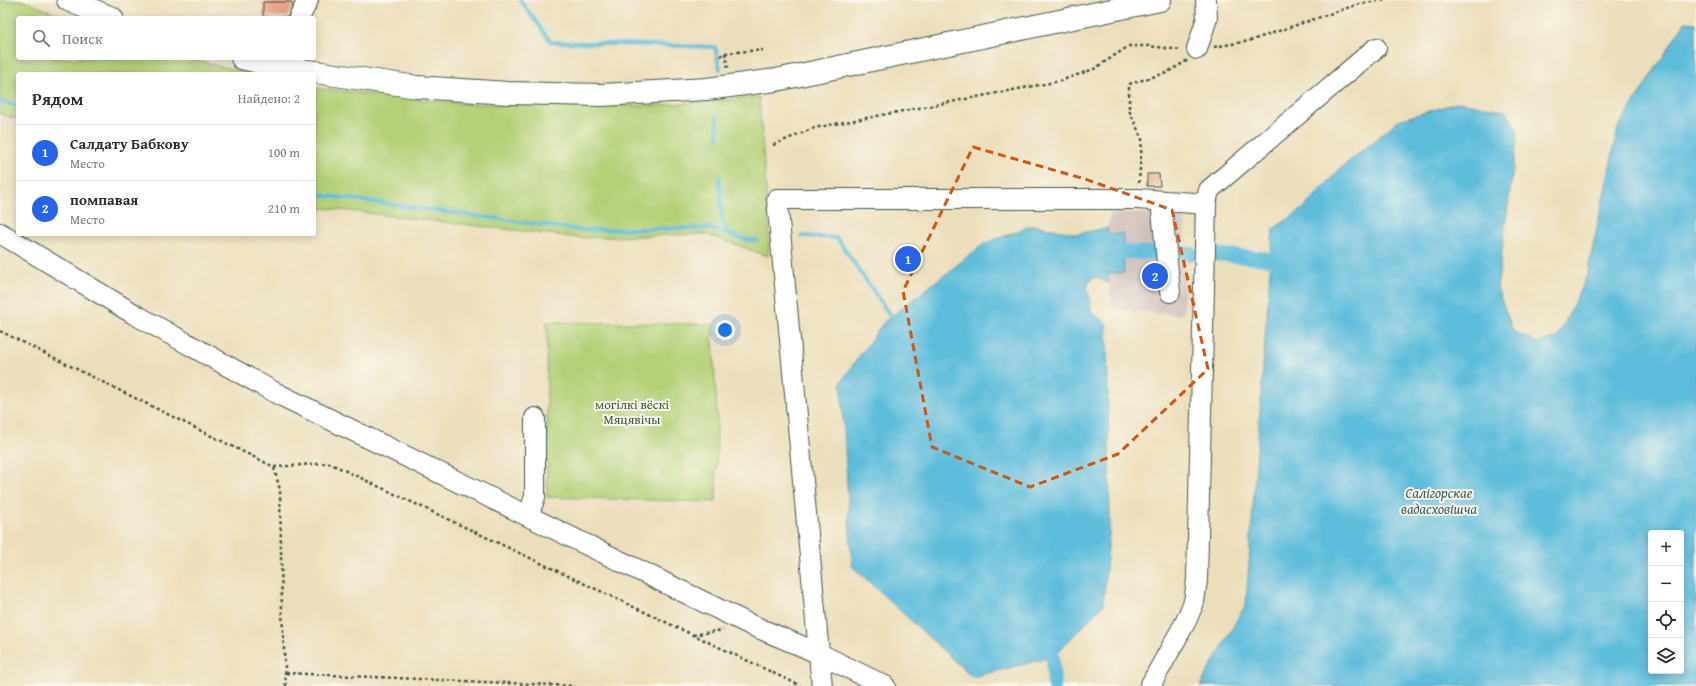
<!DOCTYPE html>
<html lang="ru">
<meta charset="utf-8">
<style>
:root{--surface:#fff;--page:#f2f2f3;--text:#2b2b33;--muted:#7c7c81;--line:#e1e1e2;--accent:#2563eb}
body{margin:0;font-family:"Gentium Book Plus",serif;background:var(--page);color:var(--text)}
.controls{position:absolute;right:12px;bottom:12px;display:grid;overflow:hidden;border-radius:4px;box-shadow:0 2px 10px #0003}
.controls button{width:36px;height:36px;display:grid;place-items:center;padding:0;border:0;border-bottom:1px solid var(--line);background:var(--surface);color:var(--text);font:20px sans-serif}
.you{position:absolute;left:725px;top:330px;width:14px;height:14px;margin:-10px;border:3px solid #fff;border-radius:50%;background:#1a73e8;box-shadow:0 0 0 6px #1a73e833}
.badge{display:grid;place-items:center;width:26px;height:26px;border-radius:50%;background:var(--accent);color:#fff;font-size:13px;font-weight:700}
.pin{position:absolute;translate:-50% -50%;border:2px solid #fff;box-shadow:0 1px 4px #0006}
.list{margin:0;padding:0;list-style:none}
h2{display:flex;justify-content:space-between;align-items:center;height:52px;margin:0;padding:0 16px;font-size:17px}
h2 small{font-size:13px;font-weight:400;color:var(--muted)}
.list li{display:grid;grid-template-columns:26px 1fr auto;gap:12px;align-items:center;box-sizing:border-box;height:56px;padding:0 16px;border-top:1px solid var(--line)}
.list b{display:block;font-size:15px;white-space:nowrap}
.list p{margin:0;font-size:13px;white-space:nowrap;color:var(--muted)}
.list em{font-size:13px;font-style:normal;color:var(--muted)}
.icon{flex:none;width:22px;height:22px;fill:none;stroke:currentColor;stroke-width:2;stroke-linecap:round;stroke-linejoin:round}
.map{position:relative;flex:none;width:1696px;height:686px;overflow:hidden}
.search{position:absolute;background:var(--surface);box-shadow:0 2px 10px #0003;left:16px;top:16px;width:300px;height:44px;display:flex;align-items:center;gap:10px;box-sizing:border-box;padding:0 14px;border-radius:4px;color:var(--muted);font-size:15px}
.panel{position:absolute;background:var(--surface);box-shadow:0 2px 10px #0003;left:16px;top:72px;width:300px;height:164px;border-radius:4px}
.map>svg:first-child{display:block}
.industrial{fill:#cfc0bb}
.green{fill:#b5d178;stroke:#6a8756}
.water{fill:#5ebddc;stroke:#3e7d88;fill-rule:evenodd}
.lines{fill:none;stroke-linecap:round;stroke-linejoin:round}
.stream{stroke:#5ebddc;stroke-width:4}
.canal{stroke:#5ebddc;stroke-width:14}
.building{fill:#e7a485}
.minor-casing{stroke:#3e5548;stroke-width:22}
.major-casing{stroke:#3e5548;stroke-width:24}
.path{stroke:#3e5548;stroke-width:2.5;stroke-dasharray:3 3;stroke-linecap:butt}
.minor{stroke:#fff;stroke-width:20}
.major{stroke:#fff;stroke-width:22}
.marked{fill:none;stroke:#d45610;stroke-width:3;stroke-dasharray:8 5;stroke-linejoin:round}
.labels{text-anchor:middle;stroke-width:4;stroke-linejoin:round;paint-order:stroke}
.park-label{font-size:13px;fill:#3d5b42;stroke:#fbf7ec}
.water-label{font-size:14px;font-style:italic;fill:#2f5d5e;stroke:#fbf7ec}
</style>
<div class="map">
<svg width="1696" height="686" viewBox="0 0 1696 686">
<rect width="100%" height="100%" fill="#fbf7ec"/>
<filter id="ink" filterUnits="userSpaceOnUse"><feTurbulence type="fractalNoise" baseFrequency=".025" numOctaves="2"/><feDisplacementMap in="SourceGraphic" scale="8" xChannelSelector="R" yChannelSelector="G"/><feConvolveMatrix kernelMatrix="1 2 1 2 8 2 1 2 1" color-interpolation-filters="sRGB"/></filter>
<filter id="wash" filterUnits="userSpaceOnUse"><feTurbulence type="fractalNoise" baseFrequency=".012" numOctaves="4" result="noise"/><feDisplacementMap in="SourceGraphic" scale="16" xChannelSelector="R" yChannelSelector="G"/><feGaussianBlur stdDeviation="0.9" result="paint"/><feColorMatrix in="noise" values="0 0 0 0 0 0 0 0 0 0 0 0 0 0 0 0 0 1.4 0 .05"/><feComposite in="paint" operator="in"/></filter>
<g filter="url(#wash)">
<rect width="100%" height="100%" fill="#ebdeba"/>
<polygon class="industrial" points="1111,213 1185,214 1184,315 1117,310 1112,305 1109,283 1107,228"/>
<g class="green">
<polygon points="0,0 21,0 68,18 18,18 18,58 187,58 252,74 18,74 18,119 0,114"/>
<polygon points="314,88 465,104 651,106 759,97 769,230 768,256 705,234 582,238 314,207"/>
<polygon points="547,322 712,324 717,415 716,502 547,497"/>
</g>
<g class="water">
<path d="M1685,22l11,1v663h-496l46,-82 27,-375 29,-19 37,-40 60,-50 61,-18 46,9 12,20 -21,157 16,43 25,12 20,-6 29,-62 31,-147zM1651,533h30v138h-30z"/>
<polygon points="1033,225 1076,234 1107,228 1108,234 1123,234 1124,273 1108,273 1109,283 1093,277 1087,286 1092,313 1106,323 1107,331 1110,522 1103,605 1053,657 972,677 852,566 841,382 884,322 984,244"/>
</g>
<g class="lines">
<g class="stream">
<polyline points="520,0 551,42 715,47 720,69"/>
<polyline points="0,101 18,106"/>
<polyline points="717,116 718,138"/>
<polyline points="719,177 722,220 727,233"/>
<polyline points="314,194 580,230 709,228 747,240 757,240"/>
<polyline points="801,236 837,238 891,317"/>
</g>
<g class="canal">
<polyline points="1124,252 1155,253"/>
<polyline points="1178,253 1192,254"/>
<polyline points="1215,254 1290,261"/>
<polyline points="1053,657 1054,686"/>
</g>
</g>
<g id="blocks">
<g class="building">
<polygon points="263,2 292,2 292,7 288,17 263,17"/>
<polygon points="1147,174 1159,174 1160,186 1147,186"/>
<polygon points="1149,269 1156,269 1157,282 1149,282"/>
</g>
</g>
</g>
<g filter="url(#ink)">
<use href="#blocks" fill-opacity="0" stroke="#3e5548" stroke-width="1"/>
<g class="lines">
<g class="minor-casing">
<g id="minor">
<polyline points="299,18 308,0"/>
<polyline points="1197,49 1207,18 1206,0"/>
<polyline points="1161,201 1170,292"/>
<polyline points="1206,204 1209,190 1376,48"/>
<polyline points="0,233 134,314 276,393 751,625 818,653 885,686"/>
<polyline points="528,516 535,497 535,418"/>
<polyline points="822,686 777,199 1138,199 1206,204 1197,580 1194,602 1186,621 1150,686"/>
</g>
</g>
<g class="major-casing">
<g id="major">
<polyline points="68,0 112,18"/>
<polyline points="242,58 274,66 417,87 508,93 602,95 707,89 776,80 1160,0"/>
</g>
</g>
<g class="path">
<polyline points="1214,47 1249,41 1359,4 1384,0"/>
<polyline points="725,53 728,69"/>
<polyline points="720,56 725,53 763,50"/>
<polyline points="773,145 814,128 1060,81 1094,69 1129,46 1149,46 1182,50"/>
<polyline points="1139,183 1142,139 1129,110 1129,84 1166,73 1188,60"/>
<polyline points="0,331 274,467 329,463 801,686"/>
<polyline points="274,468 280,490 282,613 286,686"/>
<polyline points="693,635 723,630"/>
<polyline points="286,673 574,686"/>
</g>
<use href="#minor" class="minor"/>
<use href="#major" class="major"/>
</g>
</g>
<path class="marked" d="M973,147l112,32 87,31 36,159 -90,85 -88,33 -98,-40 -29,-156z"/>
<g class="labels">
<g class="park-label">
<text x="632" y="409">могілкі вёскі<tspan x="632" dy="15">Мяцявічы</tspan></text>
</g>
<g class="water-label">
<text x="1439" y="498">Салігорскае<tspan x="1439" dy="16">вадасховішча</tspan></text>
</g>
</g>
</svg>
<div class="controls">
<button>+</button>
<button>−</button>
<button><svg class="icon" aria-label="locate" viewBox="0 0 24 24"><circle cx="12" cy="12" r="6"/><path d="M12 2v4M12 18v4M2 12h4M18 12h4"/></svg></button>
<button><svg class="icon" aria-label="layers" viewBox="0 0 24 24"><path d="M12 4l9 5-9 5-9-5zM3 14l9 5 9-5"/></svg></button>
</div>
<div class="you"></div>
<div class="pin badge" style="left:908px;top:259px">1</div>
<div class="pin badge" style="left:1155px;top:276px">2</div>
<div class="search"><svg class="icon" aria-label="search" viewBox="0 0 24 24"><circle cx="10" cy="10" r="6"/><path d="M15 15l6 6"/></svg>Поиск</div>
<section class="panel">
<h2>Рядом<small>Найдено: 2</small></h2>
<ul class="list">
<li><span class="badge">1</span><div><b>Салдату Бабкову</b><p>Место</p></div><em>100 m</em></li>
<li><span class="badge">2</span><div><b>помпавая</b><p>Место</p></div><em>210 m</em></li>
</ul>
</section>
</div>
